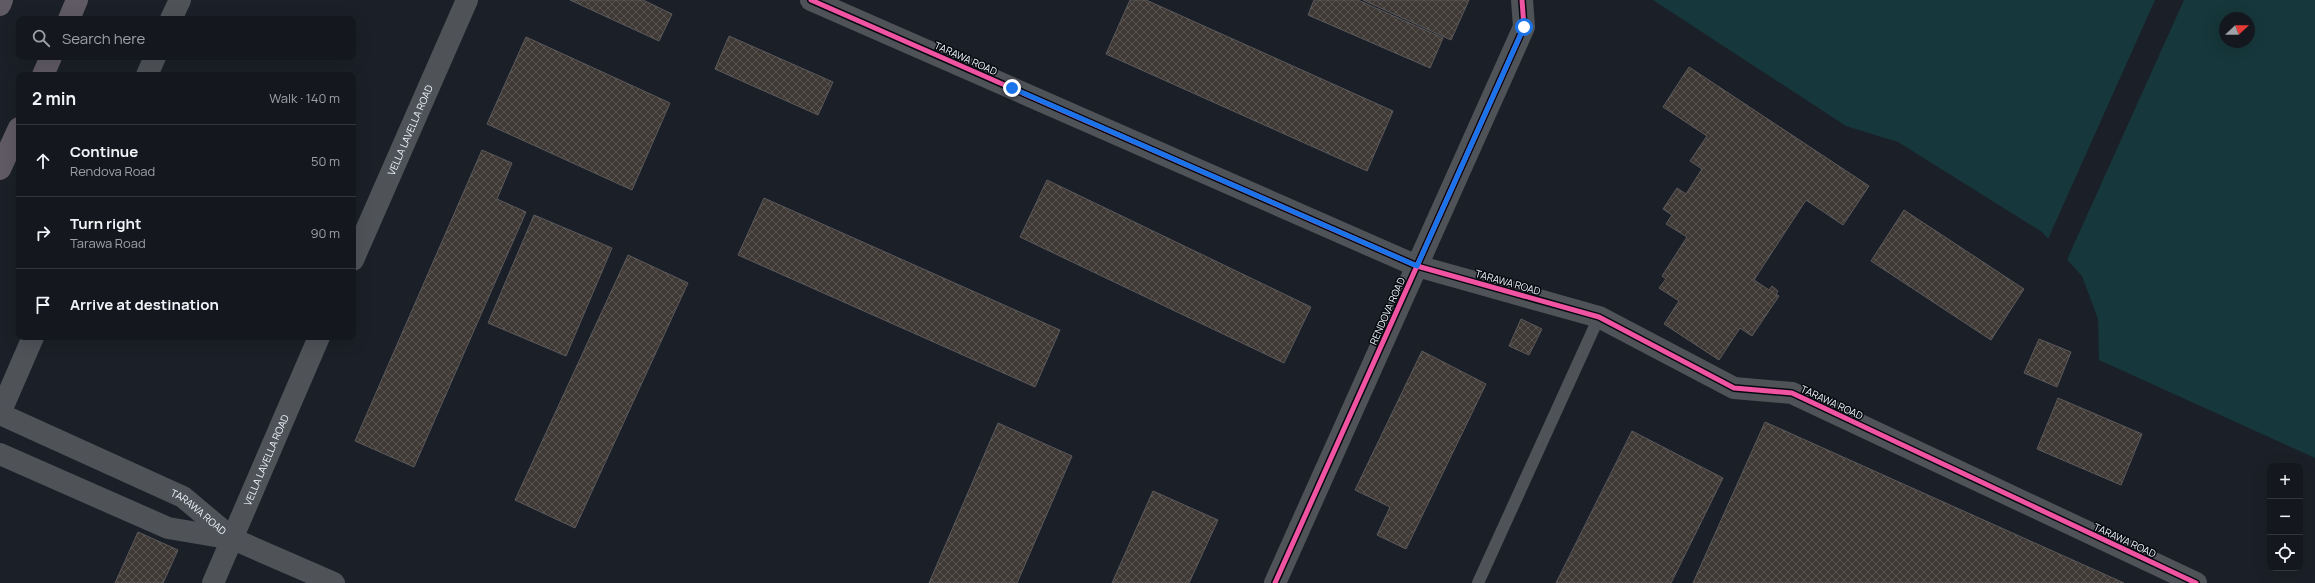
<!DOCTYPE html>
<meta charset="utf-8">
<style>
:root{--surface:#14181e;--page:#21252b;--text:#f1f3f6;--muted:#9da0a4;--line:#33373c}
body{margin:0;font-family:Manrope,sans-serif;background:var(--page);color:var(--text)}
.controls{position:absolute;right:12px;bottom:12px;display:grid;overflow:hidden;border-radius:8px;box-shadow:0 4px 16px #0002}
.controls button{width:36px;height:36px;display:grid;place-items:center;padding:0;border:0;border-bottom:1px solid var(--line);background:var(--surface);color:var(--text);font:20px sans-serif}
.compass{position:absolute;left:2219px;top:12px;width:36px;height:36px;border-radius:50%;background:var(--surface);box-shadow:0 4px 16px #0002;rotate:68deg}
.stop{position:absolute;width:12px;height:12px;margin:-9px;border:3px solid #1a73e8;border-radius:50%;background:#fff}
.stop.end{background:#1a73e8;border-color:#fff;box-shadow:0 1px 4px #0008}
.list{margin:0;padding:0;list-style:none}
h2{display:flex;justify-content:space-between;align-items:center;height:52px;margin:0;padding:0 16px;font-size:17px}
h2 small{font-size:13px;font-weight:400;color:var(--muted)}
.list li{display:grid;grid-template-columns:26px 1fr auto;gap:12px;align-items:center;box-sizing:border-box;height:72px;padding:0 16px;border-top:1px solid var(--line)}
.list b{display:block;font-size:15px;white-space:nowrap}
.list p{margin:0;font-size:13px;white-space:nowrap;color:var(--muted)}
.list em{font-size:13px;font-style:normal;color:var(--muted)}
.icon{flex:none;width:22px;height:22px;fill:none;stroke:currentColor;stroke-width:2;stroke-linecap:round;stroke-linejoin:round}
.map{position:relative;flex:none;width:2315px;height:583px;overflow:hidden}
.search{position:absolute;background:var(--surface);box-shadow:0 4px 16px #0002;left:16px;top:16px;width:340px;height:44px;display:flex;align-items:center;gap:10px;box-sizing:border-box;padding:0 14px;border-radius:8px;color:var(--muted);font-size:15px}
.panel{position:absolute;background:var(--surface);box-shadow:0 4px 16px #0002;left:16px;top:72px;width:340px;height:268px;border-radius:8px}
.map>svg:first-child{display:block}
.water{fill:#16373b;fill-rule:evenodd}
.pier{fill:#1b2028}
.building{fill:url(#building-cross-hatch);stroke:#5b595b}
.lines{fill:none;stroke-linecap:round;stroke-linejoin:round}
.service{stroke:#4f5358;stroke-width:12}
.minor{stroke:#4f5358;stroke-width:22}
.trunk{stroke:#5f5a64;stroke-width:22}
.cycleway-casing{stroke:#06090f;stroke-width:8}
.cycleway{stroke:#f153a3;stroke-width:5}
.route{stroke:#1a73e8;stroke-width:5}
.labels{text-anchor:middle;stroke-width:3;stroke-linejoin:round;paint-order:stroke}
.street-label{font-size:10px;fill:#eef5fe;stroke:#06090f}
</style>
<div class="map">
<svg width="2315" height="583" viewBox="0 0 2315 583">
<defs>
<pattern id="building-cross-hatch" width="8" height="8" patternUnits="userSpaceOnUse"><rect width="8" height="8" fill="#3f3936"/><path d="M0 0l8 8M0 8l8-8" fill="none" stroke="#5b5654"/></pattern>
</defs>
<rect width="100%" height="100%" fill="#1b2028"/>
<path class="water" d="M1653,0h662v458l-216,-98 -1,-41 -16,-43 -40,-44 -144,-90 -52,-16zM2225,18h24v24h-24z"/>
<polygon class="pier" points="2155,0 2184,0 2066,262 2047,241"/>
<g class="building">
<polygon points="570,0 643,0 672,14 659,41"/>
<polygon points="1130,0 1146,0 1393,111 1367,171 1106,54"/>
<polygon points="1314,0 1358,0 1443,38 1430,68 1308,15"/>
<polygon points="1363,0 1469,0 1451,40"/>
<polygon points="729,36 833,82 818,115 715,69"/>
<polygon points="526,37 670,103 632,190 487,124"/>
<polygon points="1689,67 1869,186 1843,225 1806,200 1754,280 1769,290 1772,286 1778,291 1776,294 1779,296 1752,336 1740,328 1719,360 1664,324 1679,301 1659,288 1666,279 1662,276 1687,237 1666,224 1672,215 1663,209 1677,188 1686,194 1702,169 1690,161 1707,136 1663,107"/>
<polygon points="482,150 512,163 497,199 526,212 414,467 355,441"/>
<polygon points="1047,180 1311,307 1284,363 1020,237"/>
<polygon points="764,198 1060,330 1035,387 738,255"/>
<polygon points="1904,210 2024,289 1991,340 1871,261"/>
<polygon points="534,215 612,248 566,356 488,323"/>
<polygon points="628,255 688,283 575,528 515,500"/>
<polygon points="1521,319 1542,329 1529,355 1509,346"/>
<polygon points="2039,339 2071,352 2057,387 2024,373"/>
<polygon points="1422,351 1486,384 1406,549 1377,535 1390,507 1355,490"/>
<polygon points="2058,398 2142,434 2121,485 2037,449"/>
<polygon points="1765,422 2124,583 1693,583"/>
<polygon points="998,423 1072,456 1017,583 929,583"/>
<polygon points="1632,431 1723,478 1671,583 1556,583"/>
<polygon points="1153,491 1218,520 1189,583 1112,583"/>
<polygon points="138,532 178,550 163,583 115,583"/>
</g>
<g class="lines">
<polyline class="service" points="1478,583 1599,317"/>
<g class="minor">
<polyline points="811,0 1417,266 1599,317 1734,388 1792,393 2196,583"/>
<polyline points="171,19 180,0"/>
<polyline points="147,75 155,57"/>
<path id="s1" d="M353,260l114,-260"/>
<polyline points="0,413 33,337"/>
<path id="s2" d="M0,414l183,83 50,42"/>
<polyline points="0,454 168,528 233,539 334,583"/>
<path id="s3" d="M213,583l106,-246"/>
<polyline points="1275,583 1524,27 1522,0"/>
</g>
<g class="trunk">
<polyline points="0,5 2,0"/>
<polyline points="69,19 77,0"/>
<polyline points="43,75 51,57"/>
<polyline points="0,169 19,128"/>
</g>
<g class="cycleway-casing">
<g id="cycleway">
<polyline points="811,0 1417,266 1599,317 1734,388 1792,393 2196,583"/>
<polyline points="1275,583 1524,27 1522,0"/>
</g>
</g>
<use href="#cycleway" class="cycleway"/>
</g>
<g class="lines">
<polyline class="route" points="1012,88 1417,266 1524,27"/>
</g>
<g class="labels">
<g class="street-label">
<text transform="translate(966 58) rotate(24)" y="4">TARAWA ROAD</text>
<text dy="4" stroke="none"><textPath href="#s1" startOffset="142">VELLA LAVELLA ROAD</textPath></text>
<text transform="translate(1508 282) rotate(16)" y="4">TARAWA ROAD</text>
<text transform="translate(1387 311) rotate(-66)" y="4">RENDOVA ROAD</text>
<text transform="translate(1832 402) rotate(25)" y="4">TARAWA ROAD</text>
<text dy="4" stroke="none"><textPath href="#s3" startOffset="134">VELLA LAVELLA ROAD</textPath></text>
<text dy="4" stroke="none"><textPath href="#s2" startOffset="222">TARAWA ROAD</textPath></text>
<text transform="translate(2125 540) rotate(25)" y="4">TARAWA ROAD</text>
</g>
</g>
</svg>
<div class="controls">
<button>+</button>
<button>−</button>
<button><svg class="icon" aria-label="locate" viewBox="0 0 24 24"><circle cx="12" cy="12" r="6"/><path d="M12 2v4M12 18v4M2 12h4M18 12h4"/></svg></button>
</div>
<svg class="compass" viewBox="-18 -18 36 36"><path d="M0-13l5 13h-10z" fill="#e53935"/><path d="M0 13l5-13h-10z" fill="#9da0a4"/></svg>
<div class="stop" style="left:1524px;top:27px"></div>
<div class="stop end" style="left:1012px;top:88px"></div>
<div class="search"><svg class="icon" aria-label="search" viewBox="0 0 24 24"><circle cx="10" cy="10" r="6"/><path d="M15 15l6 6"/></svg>Search here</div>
<section class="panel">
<h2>2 min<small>Walk · 140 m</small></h2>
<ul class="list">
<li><svg class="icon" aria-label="ahead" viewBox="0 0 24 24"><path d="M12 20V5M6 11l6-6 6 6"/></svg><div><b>Continue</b><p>Rendova Road</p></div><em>50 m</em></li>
<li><svg class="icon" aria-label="right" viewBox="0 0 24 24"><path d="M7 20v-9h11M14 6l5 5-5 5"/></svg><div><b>Turn right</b><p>Tarawa Road</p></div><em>90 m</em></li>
<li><svg class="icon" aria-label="arrive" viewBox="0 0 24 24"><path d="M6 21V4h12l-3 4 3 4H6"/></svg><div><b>Arrive at destination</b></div></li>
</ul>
</section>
</div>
